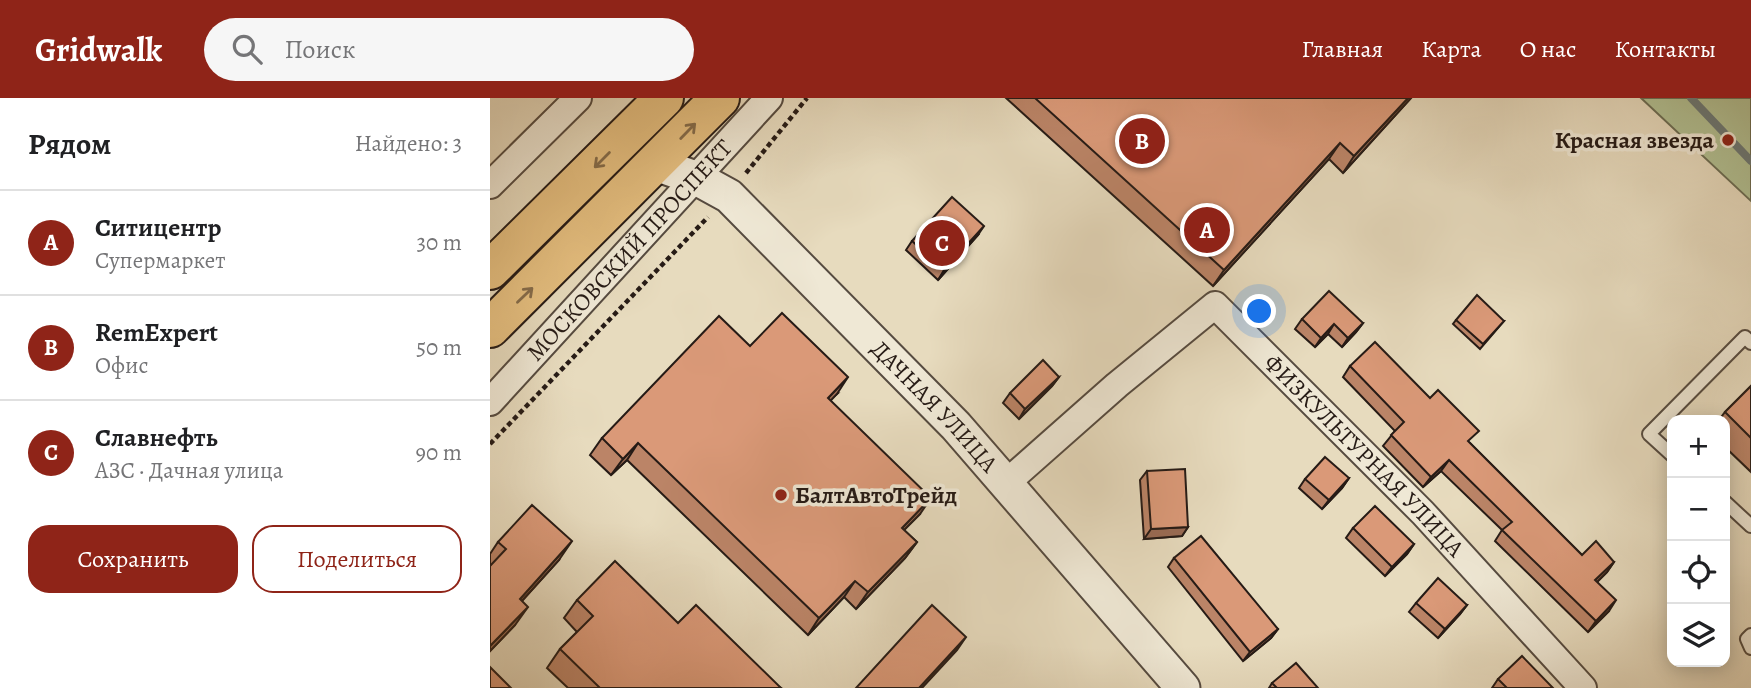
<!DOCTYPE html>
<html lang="ru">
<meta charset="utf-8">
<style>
:root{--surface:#fff;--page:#f6f6f6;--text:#202124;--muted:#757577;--line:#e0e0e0;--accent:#8f2418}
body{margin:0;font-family:Alegreya,serif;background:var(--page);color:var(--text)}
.controls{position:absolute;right:21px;bottom:21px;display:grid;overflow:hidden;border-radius:14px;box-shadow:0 4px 18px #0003}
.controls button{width:63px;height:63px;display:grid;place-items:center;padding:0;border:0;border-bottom:2px solid var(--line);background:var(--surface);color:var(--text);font:35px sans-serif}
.you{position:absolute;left:770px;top:214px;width:24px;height:24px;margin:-18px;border:5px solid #fff;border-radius:50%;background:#1a73e8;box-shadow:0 0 0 10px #1a73e833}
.badge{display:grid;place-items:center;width:46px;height:46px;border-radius:50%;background:var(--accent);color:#fff;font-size:23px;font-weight:700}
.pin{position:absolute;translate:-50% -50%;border:4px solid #fff;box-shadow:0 2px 7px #0006}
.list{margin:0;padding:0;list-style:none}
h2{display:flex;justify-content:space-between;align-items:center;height:91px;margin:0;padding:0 28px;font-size:30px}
h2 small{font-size:23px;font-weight:400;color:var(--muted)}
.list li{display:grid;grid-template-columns:46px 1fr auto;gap:21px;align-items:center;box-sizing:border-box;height:105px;padding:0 28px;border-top:2px solid var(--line)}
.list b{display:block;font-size:26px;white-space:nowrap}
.list p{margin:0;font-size:23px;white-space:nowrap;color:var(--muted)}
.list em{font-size:23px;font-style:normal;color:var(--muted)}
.actions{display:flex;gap:14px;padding:21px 28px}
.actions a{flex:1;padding:16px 0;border:2px solid var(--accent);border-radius:21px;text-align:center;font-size:24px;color:var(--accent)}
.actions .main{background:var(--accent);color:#fff}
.icon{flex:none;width:38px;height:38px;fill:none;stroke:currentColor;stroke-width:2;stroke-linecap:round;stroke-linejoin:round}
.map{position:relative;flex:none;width:1261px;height:590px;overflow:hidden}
header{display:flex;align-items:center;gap:42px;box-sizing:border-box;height:98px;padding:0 35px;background:var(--accent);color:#fff}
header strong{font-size:33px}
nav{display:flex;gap:38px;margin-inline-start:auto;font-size:24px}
.search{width:490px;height:63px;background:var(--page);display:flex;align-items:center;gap:18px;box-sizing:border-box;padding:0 24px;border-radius:38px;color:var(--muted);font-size:26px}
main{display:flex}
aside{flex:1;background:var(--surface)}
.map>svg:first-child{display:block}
.green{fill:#b2c194;stroke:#6c6e55;stroke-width:2}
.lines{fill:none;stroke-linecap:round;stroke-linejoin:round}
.stream{stroke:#6c7a78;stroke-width:8}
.service-casing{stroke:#564b40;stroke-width:16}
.minor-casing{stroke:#564b40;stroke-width:30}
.tertiary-casing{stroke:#564b40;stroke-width:37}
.primary-casing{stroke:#261b16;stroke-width:42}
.path{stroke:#261b16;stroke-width:4.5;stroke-dasharray:5 3.5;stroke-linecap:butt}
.service{stroke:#efe8d5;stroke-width:12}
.minor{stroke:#efe8d5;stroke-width:26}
.tertiary{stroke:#efe8d5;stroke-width:33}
.primary{stroke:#e4be7f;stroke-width:38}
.wall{fill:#bb8467;stroke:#261b16;stroke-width:2}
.shaded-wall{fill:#996b54;stroke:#261b16;stroke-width:2}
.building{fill:#da9978;stroke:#261b16;stroke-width:2}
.oneway{stroke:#856c4a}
.poi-dot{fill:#8f2418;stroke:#efe8d5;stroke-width:2.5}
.labels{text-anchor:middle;stroke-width:7;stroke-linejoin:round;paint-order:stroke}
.poi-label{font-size:24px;font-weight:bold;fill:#261b16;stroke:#efe8d5;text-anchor:end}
.street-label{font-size:24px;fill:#261b16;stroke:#efe8d5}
</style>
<header>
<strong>Gridwalk</strong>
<div class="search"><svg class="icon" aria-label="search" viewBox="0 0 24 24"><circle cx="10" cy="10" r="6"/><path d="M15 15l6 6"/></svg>Поиск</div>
<nav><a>Главная</a><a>Карта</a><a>О нас</a><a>Контакты</a></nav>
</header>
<main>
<aside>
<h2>Рядом<small>Найдено: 3</small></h2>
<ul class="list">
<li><span class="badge">A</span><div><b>Ситицентр</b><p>Супермаркет</p></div><em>30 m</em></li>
<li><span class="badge">B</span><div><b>RemExpert</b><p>Офис</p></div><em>50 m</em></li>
<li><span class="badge">C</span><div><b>Славнефть</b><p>АЗС · Дачная улица</p></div><em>90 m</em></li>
</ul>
<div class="actions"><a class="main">Сохранить</a><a>Поделиться</a></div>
</aside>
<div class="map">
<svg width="1261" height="590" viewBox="0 0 1261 590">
<rect width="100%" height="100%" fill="#e7dbbe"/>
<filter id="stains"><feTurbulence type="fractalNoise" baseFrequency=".00286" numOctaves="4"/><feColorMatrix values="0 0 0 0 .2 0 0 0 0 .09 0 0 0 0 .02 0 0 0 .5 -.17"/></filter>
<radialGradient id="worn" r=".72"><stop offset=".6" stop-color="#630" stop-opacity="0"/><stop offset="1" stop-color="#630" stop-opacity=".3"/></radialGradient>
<polygon class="green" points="1152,0 1261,0 1261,103 1151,0"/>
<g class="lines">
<polyline class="stream" points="1201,0 1261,63"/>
<g class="service-casing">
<g id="service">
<polyline points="1182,357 1159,336 1255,239 1261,245"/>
<polyline points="1235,404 1261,428"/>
<polyline points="1261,537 1257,541 1261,550"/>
</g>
</g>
<g class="minor-casing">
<g id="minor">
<polyline points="0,87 88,0"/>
<path id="s1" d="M0,304l279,-304"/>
<path id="s2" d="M515,386l112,-99 98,-80 208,208 160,175"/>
</g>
</g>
<g class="tertiary-casing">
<g id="tertiary">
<path id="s3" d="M166,66l42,15 31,17 227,230 227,262"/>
</g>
</g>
<g class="primary-casing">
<g id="primary">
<polyline points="0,172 174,0"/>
<polyline points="0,230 230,0"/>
</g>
</g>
<g class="path">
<polyline points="256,75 317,0"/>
<polyline points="0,346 218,119"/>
</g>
<use href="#service" class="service"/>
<use href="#minor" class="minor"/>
<use href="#tertiary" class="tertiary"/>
<use href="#primary" class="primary"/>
</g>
<g class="wall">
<polygon points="516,0 921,0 853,75 839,61 723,188"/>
<polygon points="488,137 448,182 416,152 422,143"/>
<polygon points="812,221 873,225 866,234 852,249 838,236 825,249 805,231"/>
<polygon points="966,222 1014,223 990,251 963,226"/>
<polygon points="860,268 980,345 1092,457 1124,464 1117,474 1107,484 1119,513 1098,534 1005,443 1012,432 951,373 933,389 893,348 905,333 853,279"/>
<polygon points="569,279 562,288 529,321 513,305 520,295"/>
<polygon points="1261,288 1261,374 1235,349 1235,322 1229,322 1235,314"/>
<polygon points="347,296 340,302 430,416 414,432 427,444 415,460 366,511 354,499 318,537 137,362 121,377 100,357 112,340"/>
<polygon points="657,373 698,429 692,438 654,441 650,382"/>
<polygon points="859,380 852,390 832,411 809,390 815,381"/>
<polygon points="863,430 924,446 917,456 895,478 856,440"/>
<polygon points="8,444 69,462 32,503 25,527 0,553 0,456"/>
<polygon points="684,460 788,531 781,540 753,563 678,469"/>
<polygon points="87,502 188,525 291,590 78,590 57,570 70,551 87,534 74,520"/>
<polygon points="926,505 977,507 970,516 948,540 919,514"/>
<polygon points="1008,581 1063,590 1002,590"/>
<polygon points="782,585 828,590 779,590"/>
</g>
<g class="shaded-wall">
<polygon points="918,0 921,0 853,75 864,58"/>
<polygon points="850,45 839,61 723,188 734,172"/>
<polygon points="494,128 488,137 448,182 454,172"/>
<polygon points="873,225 866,234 852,249 858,240"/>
<polygon points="844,226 838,236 825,249 831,240"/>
<polygon points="358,279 347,296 327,317 338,300"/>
<polygon points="569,279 562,288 529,321 535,311"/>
<polygon points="148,345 137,362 121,377 133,361"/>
<polygon points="959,362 951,373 933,389 941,379"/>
<polygon points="859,380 852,390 832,411 839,402"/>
<polygon points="441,400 430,416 400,446 412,430"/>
<polygon points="698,429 692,438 654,441 661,431"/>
<polygon points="82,443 69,462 17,519 30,501"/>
<polygon points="427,444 415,460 366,511 378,494"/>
<polygon points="924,446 917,456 895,478 902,469"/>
<polygon points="1124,464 1117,474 1098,493 1105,482"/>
<polygon points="365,483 354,499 318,537 329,520"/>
<polygon points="1126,502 1119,513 1098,534 1106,523"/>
<polygon points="977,507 970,516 948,540 955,531"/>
<polygon points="38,509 25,527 0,553 0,548"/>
<polygon points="788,531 781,540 753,563 760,554"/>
<polygon points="476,539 467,552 432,590 429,590"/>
</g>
<g class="building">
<polygon points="545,0 918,0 864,58 850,45 734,172"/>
<polygon points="462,99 494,128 454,172 422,143"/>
<polygon points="839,193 873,225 858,240 844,226 831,240 812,221"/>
<polygon points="987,197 1014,223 993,246 966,222"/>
<polygon points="292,215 358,279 338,300 441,400 412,430 427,444 378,494 365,483 329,520 148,345 133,361 112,340 229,218 260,248"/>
<polygon points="885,244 940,300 948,292 989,333 978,343 1092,457 1106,443 1124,464 1105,482 1126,502 1106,523 1012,432 1022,424 959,362 941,379 901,337 914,324 860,268"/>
<polygon points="553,262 569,279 535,311 520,295"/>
<polygon points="1261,288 1261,340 1235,314"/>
<polygon points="835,359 859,380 839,402 815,381"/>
<polygon points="695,371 698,429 661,431 657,373"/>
<polygon points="42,407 82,443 30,501 38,509 0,548 0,468 16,451 8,444"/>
<polygon points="885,408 924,446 902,469 863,430"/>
<polygon points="711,438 788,531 760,554 684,460"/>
<polygon points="125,463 188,525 206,507 291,590 110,590 70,551 103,518 87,502"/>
<polygon points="948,480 977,507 955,531 926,505"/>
<polygon points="442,507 476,539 429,590 366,590"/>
<polygon points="1032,558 1063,590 1017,590 1008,581"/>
<polygon points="806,565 828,590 787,590 782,585"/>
<polygon points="0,569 21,590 0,590"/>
</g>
<defs><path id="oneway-shaft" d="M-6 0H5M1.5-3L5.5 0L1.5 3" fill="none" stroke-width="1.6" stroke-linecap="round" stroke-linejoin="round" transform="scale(1.75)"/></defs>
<g class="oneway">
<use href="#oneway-shaft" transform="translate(198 33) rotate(-46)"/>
<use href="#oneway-shaft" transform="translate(112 62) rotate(135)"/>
<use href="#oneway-shaft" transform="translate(35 197) rotate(-44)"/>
</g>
<g class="poi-dot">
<circle cx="1238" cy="42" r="7"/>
<circle cx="291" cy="397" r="7"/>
</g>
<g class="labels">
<g class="poi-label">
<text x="1224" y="50">Красная звезда</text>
<text x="305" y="405" text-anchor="start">БалтАвтоТрейд</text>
</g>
<g class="street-label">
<text dy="8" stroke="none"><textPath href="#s1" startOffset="206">МОСКОВСКИЙ ПРОСПЕКТ</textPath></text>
<text dy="8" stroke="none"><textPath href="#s3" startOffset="374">ДАЧНАЯ УЛИЦА</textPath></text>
<text dy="8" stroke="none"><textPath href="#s2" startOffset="488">ФИЗКУЛЬТУРНАЯ УЛИЦА</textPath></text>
</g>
</g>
<rect width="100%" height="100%" filter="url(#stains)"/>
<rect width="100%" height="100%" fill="url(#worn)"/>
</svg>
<div class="controls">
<button>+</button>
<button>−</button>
<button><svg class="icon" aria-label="locate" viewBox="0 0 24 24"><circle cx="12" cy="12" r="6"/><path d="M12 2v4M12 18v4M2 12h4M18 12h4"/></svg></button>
<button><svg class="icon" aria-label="layers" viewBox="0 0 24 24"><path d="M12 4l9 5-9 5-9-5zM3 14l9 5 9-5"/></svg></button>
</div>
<div class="you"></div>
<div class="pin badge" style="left:717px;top:132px">A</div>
<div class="pin badge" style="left:652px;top:43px">B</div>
<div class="pin badge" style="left:452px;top:145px">C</div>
</div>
</main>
